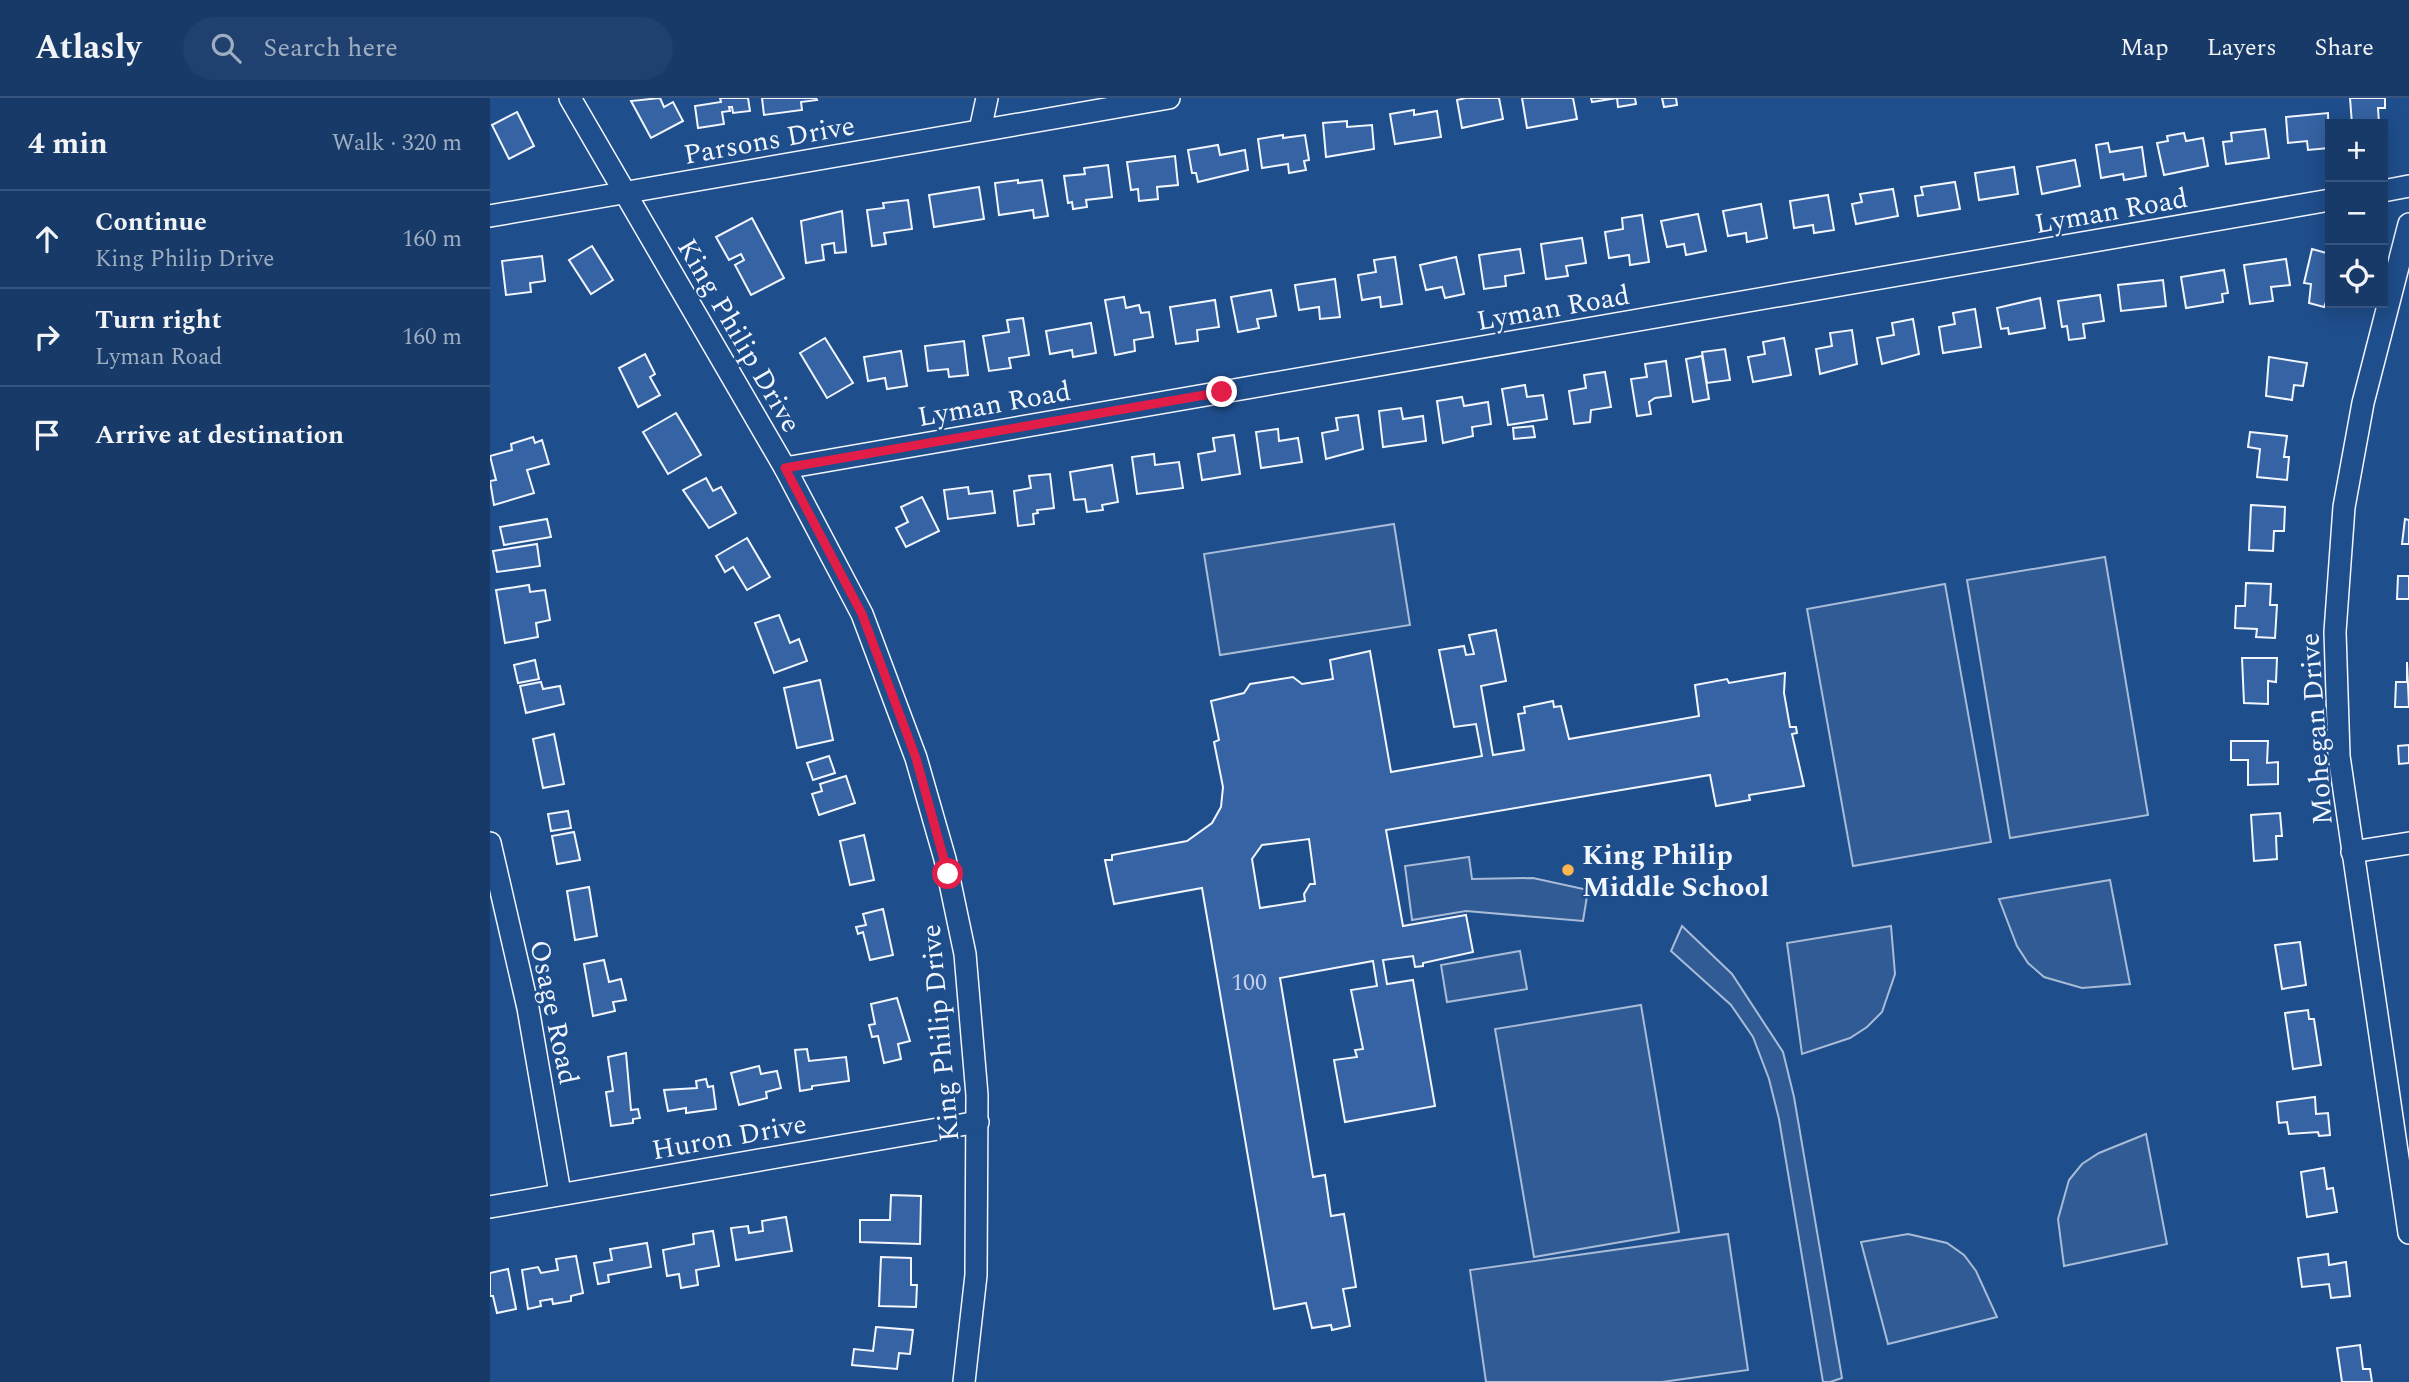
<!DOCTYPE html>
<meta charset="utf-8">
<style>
:root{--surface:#173a69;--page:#20416f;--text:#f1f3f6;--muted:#9eadc0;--line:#36547d}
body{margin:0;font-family:Spectral,serif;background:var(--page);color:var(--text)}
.controls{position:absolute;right:21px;top:21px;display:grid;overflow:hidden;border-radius:0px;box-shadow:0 4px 18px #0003}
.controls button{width:63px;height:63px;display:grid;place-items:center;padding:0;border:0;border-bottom:2px solid var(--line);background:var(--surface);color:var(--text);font:35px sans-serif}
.stop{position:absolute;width:21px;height:21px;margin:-16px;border:5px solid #e11d48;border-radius:50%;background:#fff}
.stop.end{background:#e11d48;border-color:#fff;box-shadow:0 2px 7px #0008}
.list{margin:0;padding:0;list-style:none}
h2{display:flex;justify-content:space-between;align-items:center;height:91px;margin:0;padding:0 28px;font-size:30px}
h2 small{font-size:23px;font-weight:400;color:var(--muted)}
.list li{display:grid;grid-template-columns:46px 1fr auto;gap:21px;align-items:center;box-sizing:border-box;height:98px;padding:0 28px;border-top:2px solid var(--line)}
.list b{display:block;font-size:26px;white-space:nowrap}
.list p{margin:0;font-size:23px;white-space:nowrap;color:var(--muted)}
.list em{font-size:23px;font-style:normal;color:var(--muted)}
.icon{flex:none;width:38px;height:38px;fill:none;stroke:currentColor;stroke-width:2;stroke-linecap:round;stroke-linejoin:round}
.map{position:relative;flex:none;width:1919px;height:1284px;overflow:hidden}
header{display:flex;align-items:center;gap:42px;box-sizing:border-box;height:98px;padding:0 35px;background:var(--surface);border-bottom:2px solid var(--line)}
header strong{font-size:33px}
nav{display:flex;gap:38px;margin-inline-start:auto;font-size:24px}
.search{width:490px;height:63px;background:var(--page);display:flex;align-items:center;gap:18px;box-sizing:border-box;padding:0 24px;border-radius:38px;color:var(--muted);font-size:26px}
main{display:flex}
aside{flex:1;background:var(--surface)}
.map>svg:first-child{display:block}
.built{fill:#305b95;stroke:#a8bbd7;stroke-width:2}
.building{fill:#3563a3;stroke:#f2f6ff;stroke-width:2;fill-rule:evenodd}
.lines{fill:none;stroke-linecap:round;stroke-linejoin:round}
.minor-casing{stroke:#f2f6ff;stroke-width:24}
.minor{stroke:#1f4e8c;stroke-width:21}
.route{stroke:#e11d48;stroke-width:9}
.poi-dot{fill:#ffb74d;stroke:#1f4e8c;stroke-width:2.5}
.labels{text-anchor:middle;stroke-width:5;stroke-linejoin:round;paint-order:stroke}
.number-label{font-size:24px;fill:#c3d1e8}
.street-label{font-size:28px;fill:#f2f6ff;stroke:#1f4e8c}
.poi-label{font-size:28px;font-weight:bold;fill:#f2f6ff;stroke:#1f4e8c;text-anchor:start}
</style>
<header>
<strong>Atlasly</strong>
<div class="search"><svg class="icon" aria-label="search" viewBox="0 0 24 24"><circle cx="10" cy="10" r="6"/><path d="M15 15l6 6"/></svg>Search here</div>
<nav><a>Map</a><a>Layers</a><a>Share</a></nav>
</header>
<main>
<aside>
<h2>4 min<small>Walk · 320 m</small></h2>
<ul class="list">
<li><svg class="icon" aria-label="ahead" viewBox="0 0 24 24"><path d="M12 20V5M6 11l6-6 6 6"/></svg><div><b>Continue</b><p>King Philip Drive</p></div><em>160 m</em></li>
<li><svg class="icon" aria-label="right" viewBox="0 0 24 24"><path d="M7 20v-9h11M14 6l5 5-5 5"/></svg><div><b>Turn right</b><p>Lyman Road</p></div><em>160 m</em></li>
<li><svg class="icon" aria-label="arrive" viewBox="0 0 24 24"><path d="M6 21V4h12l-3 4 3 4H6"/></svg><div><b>Arrive at destination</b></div></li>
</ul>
</aside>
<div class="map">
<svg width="1919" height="1284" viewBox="0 0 1919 1284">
<rect width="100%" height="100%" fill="#1f4e8c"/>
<g class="built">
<polygon points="904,426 920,527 730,557 714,456"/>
<polygon points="1615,459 1658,717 1520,740 1477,482"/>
<polygon points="1455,486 1501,744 1363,768 1317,511"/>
<polygon points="979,759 982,781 1043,780 1098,792 1093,823 976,813 922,822 915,768"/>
<polygon points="1620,782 1640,886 1592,890 1554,879 1538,865 1527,848 1509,801"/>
<polygon points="1192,828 1242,876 1293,954 1304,999 1352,1280 1340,1284 1333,1284 1289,1021 1279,981 1263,939 1241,907 1181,853"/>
<polygon points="1401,828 1405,876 1392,914 1377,929 1360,940 1312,956 1297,845"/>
<polygon points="1030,853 1037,891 957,904 951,867"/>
<polygon points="1151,907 1189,1134 1044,1159 1005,931"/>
<polygon points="1656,1036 1677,1146 1574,1168 1568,1121 1579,1082 1592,1066 1609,1055"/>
<polygon points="1238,1136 1258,1272 1172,1284 996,1284 980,1172"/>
<polygon points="1418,1136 1457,1145 1474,1157 1486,1173 1507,1219 1398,1246 1371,1144"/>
</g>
<g class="building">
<polygon points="170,0 174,9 183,4 193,23 161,40 141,3"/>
<polygon points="230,0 258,0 260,13 243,15 242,9 239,9 240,13 232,14 234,26 208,30 205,8 231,4"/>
<polygon points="272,0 326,0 327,2 311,4 312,12 274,17"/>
<polygon points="976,0 1009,0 1013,21 972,30 967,2"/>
<polygon points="1032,0 1083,0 1087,21 1037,30"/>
<polygon points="1101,0 1145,0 1146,6 1128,9 1127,0 1102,4"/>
<polygon points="1172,0 1186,0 1187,7 1174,9"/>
<polygon points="1860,0 1895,0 1895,10 1888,10 1889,26 1862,26"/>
<polygon points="924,12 924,17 947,13 951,39 905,46 900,16"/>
<polygon points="27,14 44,48 19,61 2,27"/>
<polygon points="1838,15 1839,50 1818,52 1817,43 1798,45 1796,19"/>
<polygon points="857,23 857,29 882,27 884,51 836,59 833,25"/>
<polygon points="1775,31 1779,60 1736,66 1733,44 1742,43 1741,35"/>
<polygon points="1694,35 1696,43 1713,40 1718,68 1674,77 1667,45 1678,43 1677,38"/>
<polygon points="793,37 793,40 815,37 819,62 814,63 816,72 799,75 798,66 772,70 768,41"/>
<polygon points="1618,45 1620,54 1652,49 1656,78 1634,82 1633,76 1611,80 1606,47"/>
<polygon points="728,47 730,57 755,52 758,72 708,84 706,75 702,75 698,52"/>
<polygon points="685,58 688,87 667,89 668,101 649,103 648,91 641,92 637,64"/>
<polygon points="1585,62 1590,88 1552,96 1547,69"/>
<polygon points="618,67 622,99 596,102 597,109 583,111 582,104 578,105 574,78 595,76 594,70"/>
<polygon points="1524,69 1528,96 1489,102 1485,75"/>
<polygon points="528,82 528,85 552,82 558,118 544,120 543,112 509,117 505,85"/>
<polygon points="1465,84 1470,111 1428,118 1425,98 1433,97 1431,89"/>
<polygon points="489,89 494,121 444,129 439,97"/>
<polygon points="1403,91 1408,118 1366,126 1362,106 1372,104 1370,96"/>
<polygon points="1338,97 1344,132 1324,135 1323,127 1304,130 1300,103"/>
<polygon points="418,102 422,131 394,135 396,146 382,148 377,112 394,110 393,105"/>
<polygon points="1271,106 1277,140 1257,144 1256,135 1238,138 1233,113"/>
<polygon points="352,113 356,154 345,155 344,145 332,147 334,162 316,165 311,123"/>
<polygon points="1208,116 1216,153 1196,157 1194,146 1177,149 1171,123"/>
<polygon points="1152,117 1159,164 1140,167 1139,157 1119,160 1115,134 1133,131 1132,120"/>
<polygon points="262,120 294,180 261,197 245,167 254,162 251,156 239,162 226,139"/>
<polygon points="1092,140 1096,165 1076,168 1078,178 1056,181 1051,146"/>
<polygon points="102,148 123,182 101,196 79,162"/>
<polygon points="1030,151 1034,175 1015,178 1016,188 994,191 989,157"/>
<polygon points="1822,151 1840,156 1840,194 1834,209 1819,205 1821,186 1814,185"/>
<polygon points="52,158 55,183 40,185 41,194 16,197 12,163"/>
<polygon points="905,159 912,206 891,209 890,199 872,202 868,177 886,174 884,162"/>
<polygon points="966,159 974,196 955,200 952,189 936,192 930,167"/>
<polygon points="1796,161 1800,187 1781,189 1783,203 1760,206 1754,167"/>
<polygon points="1734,172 1738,195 1732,196 1733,204 1696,210 1691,179"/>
<polygon points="845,181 850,219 830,221 829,209 809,212 805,187"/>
<polygon points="1673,182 1676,208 1631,213 1628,187"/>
<polygon points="781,192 786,218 767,221 769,230 748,234 741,199"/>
<polygon points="1610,197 1614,223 1593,226 1595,240 1579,242 1577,228 1572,229 1568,203"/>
<polygon points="634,199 636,210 649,207 651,215 659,214 663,239 644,242 645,253 625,257 615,202"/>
<polygon points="1550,200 1555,230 1519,236 1518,230 1511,231 1507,210"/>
<polygon points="725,202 729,229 707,232 708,243 686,246 680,209"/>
<polygon points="1485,211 1491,249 1453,255 1449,229 1465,226 1463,215"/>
<polygon points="533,220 539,257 519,260 521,270 499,273 493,238 519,234 517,222"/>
<polygon points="1423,221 1429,256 1392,266 1387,240 1404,237 1402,225"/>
<polygon points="601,225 606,255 583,259 582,252 560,256 556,233"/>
<polygon points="1362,232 1367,266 1330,276 1326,251 1342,248 1340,235"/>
<polygon points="335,240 363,285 337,300 310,255"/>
<polygon points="1294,240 1301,277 1263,284 1258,259 1275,256 1273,244"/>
<polygon points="474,243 478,277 459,279 458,271 438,273 435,248"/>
<polygon points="1235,251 1240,282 1217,285 1212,254"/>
<polygon points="411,253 417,288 397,291 395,280 378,283 374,259"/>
<polygon points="155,256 165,276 160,279 170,297 148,309 129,270"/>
<polygon points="1212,258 1219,301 1203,304 1196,261"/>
<polygon points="1779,259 1817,265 1813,288 1804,287 1802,302 1776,298"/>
<polygon points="1176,263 1181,298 1165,300 1159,304 1161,316 1147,318 1141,281 1157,279 1155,266"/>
<polygon points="1115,274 1121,309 1101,312 1100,324 1084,326 1079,293 1096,290 1094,277"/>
<polygon points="1035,287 1037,299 1053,297 1057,321 1018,327 1012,291"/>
<polygon points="972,299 974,308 998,304 1001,326 982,329 983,338 953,345 947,303"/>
<polygon points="911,310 913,321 933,318 936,343 893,349 889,313"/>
<polygon points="186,315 211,357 178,376 153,334"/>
<polygon points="868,317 873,351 836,361 832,335 848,332 846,320"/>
<polygon points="1043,328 1045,339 1024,341 1023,330"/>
<polygon points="788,331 789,343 808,340 812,364 771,370 766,334"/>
<polygon points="1760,334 1797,338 1794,359 1799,359 1797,382 1767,379 1770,351 1758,349"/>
<polygon points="744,337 750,376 712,382 708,356 725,353 723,340"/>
<polygon points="43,339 45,345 52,342 59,366 37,372 44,395 4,407 0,383 6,382 0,358 22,352 21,346"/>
<polygon points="664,356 665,367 689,364 693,390 647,396 642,359"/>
<polygon points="622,367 628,404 612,407 613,412 597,414 595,401 584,402 580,374"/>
<polygon points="560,376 564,410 547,412 548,415 543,416 544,426 528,428 524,393 541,390 539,378"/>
<polygon points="216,380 223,393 231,389 246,415 219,430 193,392"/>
<polygon points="478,389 479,396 502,393 505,415 458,421 454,392"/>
<polygon points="432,399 449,433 416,449 406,430 418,424 411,409"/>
<polygon points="1761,407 1795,409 1794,433 1784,433 1783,453 1759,452"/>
<polygon points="57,421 61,439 14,447 10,429"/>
<polygon points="1915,421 1919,422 1919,446 1912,446"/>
<polygon points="257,440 280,479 257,492 243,469 235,474 226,458"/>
<polygon points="47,446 50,468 7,474 3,453"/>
<polygon points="1908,478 1919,478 1919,501 1907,501"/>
<polygon points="1756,485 1781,486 1780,507 1787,507 1785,540 1766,539 1767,531 1745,530 1746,508 1755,508"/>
<polygon points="39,487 40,494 55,492 60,522 46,525 48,539 15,545 6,492"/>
<polygon points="289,517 300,545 309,541 317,563 284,575 265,525"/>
<path d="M1006,532l10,51 -25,5 12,69 31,-5 -6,-36 7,-1 -1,-6 29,-6 1,6 7,-1 8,33 130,-23 -4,-31 32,-6 2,4 56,-10 -1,20 6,34h6l1,6 -5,1 12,52 -55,9 1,5 -34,6 -6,-31 -324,55 17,96 63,-11 7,37 -50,11v3l-8,1 -2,-11 -30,4 4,24 26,-4 22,126 -90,16 -11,-62 23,-3 -2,-7 8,-1 -12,-59 26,-4 -4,-25 -93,17 33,199 12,-2 6,41 13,-2 12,73 -13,2 7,37 -18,4 -1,-5 -19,3 -6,-25 -32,6 -72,-421 -88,16 -9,-44h7v-5l75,-14 25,-18 9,-16 2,-20 -9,-45 5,-2 -8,-39 33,-8 6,-9 43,-7 9,7 31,-5 -3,-19 40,-9 21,121 91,-16 -6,-32 -22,3 -15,-77 25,-4 2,9 8,-1 -5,-19zM819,741l6,45h-5l-6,10 1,7 -45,7 -8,-49 10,-14z"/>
<polygon points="1752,560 1787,560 1786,584 1778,583 1778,606 1754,605"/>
<polygon points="45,562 49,581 28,585 24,567"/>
<polygon points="1917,564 1919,609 1905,609 1906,584 1917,584"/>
<polygon points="330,582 343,642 307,650 294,590"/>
<polygon points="51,584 53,591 70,588 74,606 36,615 30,588"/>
<polygon points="64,636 74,686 53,690 43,641"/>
<polygon points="1741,643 1778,643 1777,665 1788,664 1788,686 1758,687 1758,662 1741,662"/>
<polygon points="1919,647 1919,665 1909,666 1908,648"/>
<polygon points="339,658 345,675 323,682 317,665"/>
<polygon points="356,678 365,705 329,717 322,696 332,693 330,686"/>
<polygon points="78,713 81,730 61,733 58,716"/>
<polygon points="1790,715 1792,738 1786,738 1787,761 1764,763 1761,717"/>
<polygon points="84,734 90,762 67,766 62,738"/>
<polygon points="374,737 384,782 360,787 350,743"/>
<polygon points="99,789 107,838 85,842 77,793"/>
<polygon points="393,811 403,857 380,862 373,834 368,836 366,829 376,827 373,816"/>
<polygon points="1810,844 1816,887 1792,891 1785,847"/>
<polygon points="114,862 119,884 131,881 136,902 123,904 125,913 103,918 94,866"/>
<polygon points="407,900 420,943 408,946 411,961 394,965 388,938 382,939 379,927 385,926 381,906"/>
<polygon points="1818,912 1819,921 1824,921 1831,967 1803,971 1795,915"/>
<polygon points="317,951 319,963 356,959 359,983 322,988 322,991 310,993 305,952"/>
<polygon points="136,955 141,1012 148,1011 150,1020 143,1021 143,1025 121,1028 116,994 123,993 118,959"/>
<polygon points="269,968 271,976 287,973 291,990 276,994 277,1000 249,1007 241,975"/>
<polygon points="216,981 218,989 223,988 226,1011 196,1015 196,1010 178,1013 174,992 207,990 206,983"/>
<polygon points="1825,999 1826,1016 1838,1015 1840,1037 1829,1038 1828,1034 1799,1036 1797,1024 1789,1025 1787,1004"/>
<polygon points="1834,1070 1837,1091 1843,1090 1847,1114 1817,1119 1811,1074"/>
<polygon points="401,1097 431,1098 430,1146 370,1144 370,1122 400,1122"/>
<polygon points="296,1119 302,1153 246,1162 241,1130 258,1128 259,1135 273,1133 272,1123"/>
<polygon points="223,1133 229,1168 206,1172 208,1187 191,1190 189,1176 177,1178 173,1152 204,1146 203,1136"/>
<polygon points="157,1145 161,1169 118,1177 119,1184 108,1186 104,1165 122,1162 120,1151"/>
<polygon points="1838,1156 1839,1167 1856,1164 1860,1198 1841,1200 1839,1186 1812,1189 1808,1160"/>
<polygon points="86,1158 93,1195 81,1198 81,1203 63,1206 62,1201 50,1203 51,1208 38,1211 32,1172 48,1169 51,1175 68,1172 66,1161"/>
<polygon points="391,1159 421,1160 421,1187 427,1187 426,1209 389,1208"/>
<polygon points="18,1171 26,1211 7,1215 3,1198 0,1198 0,1175"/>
<polygon points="386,1229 423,1232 420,1256 409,1255 407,1271 362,1267 364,1251 383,1253"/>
<polygon points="1870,1247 1873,1271 1880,1271 1882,1284 1852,1284 1847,1250"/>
</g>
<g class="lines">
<g class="minor-casing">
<g id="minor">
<polyline points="80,0 295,370 372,516 426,660 455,761 475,856 487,997 486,1177 474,1284"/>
<polyline points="490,32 497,0"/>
<polyline points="1893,93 1919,88"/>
<polyline points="0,118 679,0"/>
<polyline points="1919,126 1873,305 1854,409 1845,534 1849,658 1919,1135"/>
<polyline points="295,370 1840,102"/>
<polyline points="0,745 38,910 70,1095"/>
<polyline points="1862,754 1919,745"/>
<polyline points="0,1109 488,1024"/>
</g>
</g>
<use href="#minor" class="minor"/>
</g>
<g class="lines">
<polyline class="route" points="458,776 426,660 372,516 295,370 732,294"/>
</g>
<circle class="poi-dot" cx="1078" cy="772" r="7"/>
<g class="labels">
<g class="number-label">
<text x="759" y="892">100</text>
</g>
<g class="street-label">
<text transform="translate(279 41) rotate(-10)" y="10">Parsons Drive</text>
<text transform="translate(1621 112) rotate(-10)" y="10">Lyman Road</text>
<text transform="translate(1063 209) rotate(-10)" y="10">Lyman Road</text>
<text transform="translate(250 237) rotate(60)" y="10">King Philip Drive</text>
<text transform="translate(504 305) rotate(-10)" y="10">Lyman Road</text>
<text transform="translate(1825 631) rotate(-94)" y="10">Mohegan Drive</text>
<text transform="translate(65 914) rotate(78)" y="10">Osage Road</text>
<text transform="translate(449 935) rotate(-95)" y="10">King Philip Drive</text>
<text transform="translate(239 1038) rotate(-10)" y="10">Huron Drive</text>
</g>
<g class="poi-label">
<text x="1092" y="766">King Philip<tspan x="1092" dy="32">Middle School</tspan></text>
</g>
</g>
</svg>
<div class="controls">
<button>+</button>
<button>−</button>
<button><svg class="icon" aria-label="locate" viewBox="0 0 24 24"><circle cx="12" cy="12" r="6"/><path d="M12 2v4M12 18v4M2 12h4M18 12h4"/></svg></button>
</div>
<div class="stop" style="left:458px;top:776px"></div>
<div class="stop end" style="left:732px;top:294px"></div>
</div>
</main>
